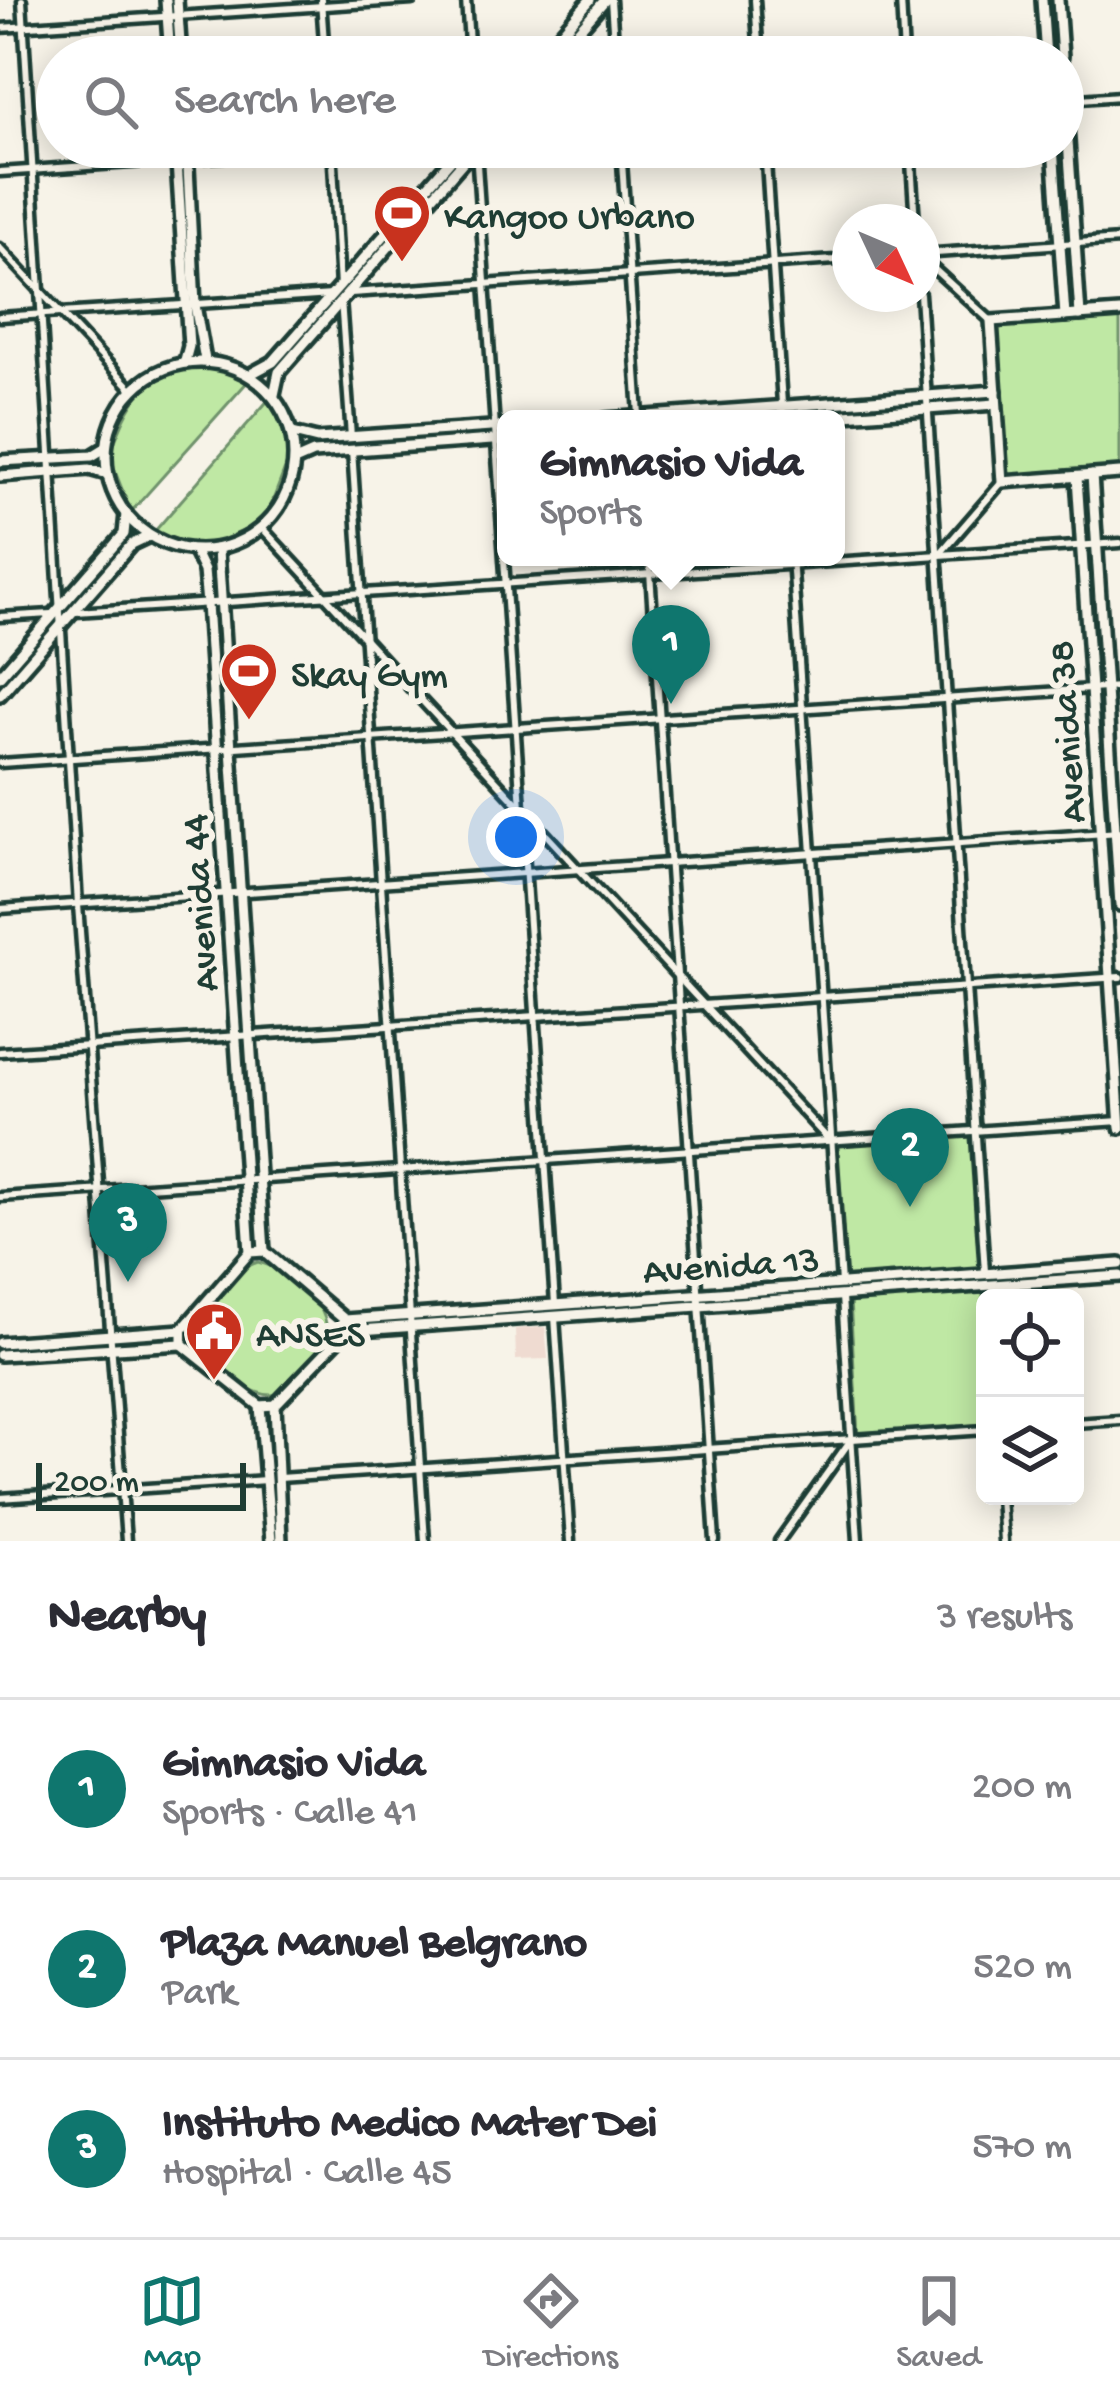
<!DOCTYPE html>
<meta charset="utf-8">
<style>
:root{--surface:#fff;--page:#f7f7f7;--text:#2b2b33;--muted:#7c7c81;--line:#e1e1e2;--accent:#0f766e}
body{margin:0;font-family:"Gochi Hand",sans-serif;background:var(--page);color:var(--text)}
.controls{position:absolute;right:36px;bottom:36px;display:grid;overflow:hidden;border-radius:18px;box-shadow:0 6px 30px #0003}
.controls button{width:108px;height:108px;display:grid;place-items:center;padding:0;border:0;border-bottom:3px solid var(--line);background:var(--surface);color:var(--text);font:60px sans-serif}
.compass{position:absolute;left:832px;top:204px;width:108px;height:108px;border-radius:50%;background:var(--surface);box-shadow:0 6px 30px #0003;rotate:134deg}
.scale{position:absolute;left:36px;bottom:30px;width:210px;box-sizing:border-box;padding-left:12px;border:6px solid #1f3d34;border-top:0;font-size:33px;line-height:42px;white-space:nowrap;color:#1f3d34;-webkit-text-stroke:9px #f7f3e8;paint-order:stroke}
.you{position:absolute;left:516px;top:837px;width:42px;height:42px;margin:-30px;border:9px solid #fff;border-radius:50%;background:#1a73e8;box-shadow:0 0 0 18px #1a73e833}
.badge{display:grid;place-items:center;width:78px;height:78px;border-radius:50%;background:var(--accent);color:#fff;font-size:39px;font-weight:700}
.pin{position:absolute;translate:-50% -99px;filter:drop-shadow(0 3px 6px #0008)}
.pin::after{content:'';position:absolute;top:63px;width:42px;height:36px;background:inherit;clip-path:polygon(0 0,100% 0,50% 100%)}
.popup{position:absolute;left:497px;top:410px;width:348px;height:156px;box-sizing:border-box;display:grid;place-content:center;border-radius:18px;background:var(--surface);filter:drop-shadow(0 3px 9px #0005);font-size:39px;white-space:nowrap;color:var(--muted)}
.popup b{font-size:45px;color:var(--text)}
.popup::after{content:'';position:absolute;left:50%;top:100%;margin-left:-24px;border:24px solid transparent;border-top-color:var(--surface)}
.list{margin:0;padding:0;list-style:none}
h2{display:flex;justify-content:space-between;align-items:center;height:156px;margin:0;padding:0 48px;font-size:51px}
h2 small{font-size:39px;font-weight:400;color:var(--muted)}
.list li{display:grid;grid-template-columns:78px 1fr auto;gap:36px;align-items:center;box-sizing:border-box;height:180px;padding:0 48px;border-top:3px solid var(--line)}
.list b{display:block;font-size:45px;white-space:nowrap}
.list p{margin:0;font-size:39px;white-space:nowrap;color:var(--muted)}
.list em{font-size:39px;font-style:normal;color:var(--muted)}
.icon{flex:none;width:66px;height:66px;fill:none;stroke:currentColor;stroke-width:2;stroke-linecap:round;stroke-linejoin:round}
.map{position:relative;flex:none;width:1120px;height:1541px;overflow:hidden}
.search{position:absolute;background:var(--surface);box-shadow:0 6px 30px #0003;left:36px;right:36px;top:36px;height:132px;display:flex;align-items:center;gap:30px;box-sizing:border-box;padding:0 42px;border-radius:66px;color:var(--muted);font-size:45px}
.sheet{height:696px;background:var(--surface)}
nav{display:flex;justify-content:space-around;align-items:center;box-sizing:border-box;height:168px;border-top:3px solid var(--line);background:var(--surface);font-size:33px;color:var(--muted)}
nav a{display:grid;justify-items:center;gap:6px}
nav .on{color:var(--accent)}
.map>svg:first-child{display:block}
.built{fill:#efdbd1}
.green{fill:#bfe8a4;stroke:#6f926c;stroke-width:3}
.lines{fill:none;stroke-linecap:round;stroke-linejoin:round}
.minor-casing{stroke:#1f3d34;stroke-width:15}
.secondary-casing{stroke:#1f3d34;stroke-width:18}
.primary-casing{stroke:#1f3d34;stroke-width:18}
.minor{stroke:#f7f3e8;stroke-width:6}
.secondary{stroke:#f7f3e8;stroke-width:9}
.primary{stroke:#f7f3e8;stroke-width:9}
.labels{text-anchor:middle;stroke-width:12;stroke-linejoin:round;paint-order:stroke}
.poi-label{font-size:39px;fill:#1f3d34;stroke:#f7f3e8;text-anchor:start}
.street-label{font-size:39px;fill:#1f3d34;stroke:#f7f3e8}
</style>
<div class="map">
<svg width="1120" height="1541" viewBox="0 0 1120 1541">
<rect width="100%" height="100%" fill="#f7f3e8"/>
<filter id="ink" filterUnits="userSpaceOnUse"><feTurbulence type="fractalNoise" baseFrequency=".00833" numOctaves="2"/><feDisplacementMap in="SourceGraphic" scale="24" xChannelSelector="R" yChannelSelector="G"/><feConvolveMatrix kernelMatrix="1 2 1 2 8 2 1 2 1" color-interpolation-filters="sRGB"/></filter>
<g filter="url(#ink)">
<polygon class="built" points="545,1327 548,1359 516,1360 515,1329"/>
<g class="green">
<polygon points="1120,317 1120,468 1012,476 1006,471 996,330 1000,325"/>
<path d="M205,365l45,14 -119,133 -22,-56c20,-51 33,-89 96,-91z"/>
<polygon points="271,397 294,445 265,521 202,549 154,532"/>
<polygon points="973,1135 982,1271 847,1280 836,1144"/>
<path d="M258,1262c36,8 90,56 60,91 -11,12 -24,33 -38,40 -22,12 -84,-34 -85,-56 -2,-19 17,-34 28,-46 11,-13 18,-24 35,-29z"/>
<polygon points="983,1293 985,1424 858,1435 850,1301"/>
</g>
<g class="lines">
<g class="minor-casing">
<g id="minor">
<polyline points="22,0 78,905 126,1541"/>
<polyline points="321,0 325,57"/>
<polyline points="466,0 470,57"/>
<polyline points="611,0 615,57"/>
<polyline points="755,0 759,57"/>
<polyline points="901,0 904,57"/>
<polyline points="0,28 412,0"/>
<polyline points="1067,100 1120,96"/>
<polyline points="332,147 340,287"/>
<polyline points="621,147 639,415"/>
<polyline points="765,147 783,419"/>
<polyline points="910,147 915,222"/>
<polyline points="476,150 555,1304"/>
<polyline points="188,159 370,147"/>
<polyline points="0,172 175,160"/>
<polyline points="0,248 131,388"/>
<polyline points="922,254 1120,240"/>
<polyline points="922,258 991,321"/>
<polyline points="351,293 850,259"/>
<polyline points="920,294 985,1272"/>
<polyline points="341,300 351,437"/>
<polyline points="0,317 332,295"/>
<polyline points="352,450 425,1541"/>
<polyline points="264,530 829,1140"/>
<polyline points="938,556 1002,482"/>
<polyline points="649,557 715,1541"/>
<polyline points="792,557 841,1284"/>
<polyline points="76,612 1120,543"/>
<polyline points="0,617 51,614"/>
<polyline points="0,763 1120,687"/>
<polyline points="0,909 1120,832"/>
<polyline points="0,1052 1120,977"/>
<polyline points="0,1197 1120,1121"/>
<polyline points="842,1297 858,1541"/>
<polyline points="555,1317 570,1541"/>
<polyline points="1075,1423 1120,1420"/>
<polyline points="279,1478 985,1430"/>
<polyline points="1000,1496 1003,1541"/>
<polyline points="0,1498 266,1480"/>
<polyline points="779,1541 850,1441"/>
</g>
</g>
<g class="secondary-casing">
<g id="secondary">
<polyline points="1042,0 1046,57"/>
<polyline points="1058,0 1062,57"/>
<polyline points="540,57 590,0"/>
<polyline points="555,57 605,0"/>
<polyline points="1063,68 1080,315"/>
<polyline points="1053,147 1065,316"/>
<polyline points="1120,312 991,321 1002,482 1120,473"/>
<polyline points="249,375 273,362 462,147"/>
<polyline points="274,395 279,372 476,147"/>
<polyline points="605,419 996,391"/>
<polyline points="789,419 996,404"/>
<polyline points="293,433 317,439 506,426"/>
<polyline points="297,460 313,453 506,439"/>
<polyline points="0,461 92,456 105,448"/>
<polyline points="1092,475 1120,905"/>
<polyline points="0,476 89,469 107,474"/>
<polyline points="1077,477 1120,1128"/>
<polyline points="0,676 124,534 126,514"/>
<polyline points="0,695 132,544 149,536"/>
</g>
</g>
<g class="primary-casing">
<g id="primary">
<polyline points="166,0 170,57"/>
<polyline points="177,0 181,57"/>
<polyline points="176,147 189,346 185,361"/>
<polyline points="187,147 195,305 205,360"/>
<circle cx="200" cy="456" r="94"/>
<polyline points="218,551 264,1251"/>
<polyline points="195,552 204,571 207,604 250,1252"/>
<polygon points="264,1251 345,1320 346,1331 275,1405 260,1406 182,1344 182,1330 250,1252"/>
<polyline points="345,1320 1120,1264"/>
<polyline points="346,1331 1120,1276"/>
<polyline points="0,1343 182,1330"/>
<polyline points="0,1355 182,1344"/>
<polyline points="275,1405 281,1541"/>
<polyline points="260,1406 271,1541"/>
</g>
</g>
<use href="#minor" class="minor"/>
<use href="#secondary" class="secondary"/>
<use href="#primary" class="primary"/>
</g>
</g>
<defs>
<g id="stadium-pin" transform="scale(3)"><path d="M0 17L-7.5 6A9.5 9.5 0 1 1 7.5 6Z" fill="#c8321e" stroke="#f7f3e8"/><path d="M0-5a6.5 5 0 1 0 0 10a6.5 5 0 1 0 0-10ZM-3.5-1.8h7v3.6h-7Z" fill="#fff"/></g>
<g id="civic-pin" transform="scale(3)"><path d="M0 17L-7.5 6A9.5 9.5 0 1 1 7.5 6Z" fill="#c8321e" stroke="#f7f3e8"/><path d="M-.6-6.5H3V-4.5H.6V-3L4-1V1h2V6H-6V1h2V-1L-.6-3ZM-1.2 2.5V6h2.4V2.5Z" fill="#fff"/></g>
</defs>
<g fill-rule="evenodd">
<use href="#stadium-pin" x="402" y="213"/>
<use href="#stadium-pin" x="249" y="671"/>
<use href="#civic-pin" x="214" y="1331"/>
</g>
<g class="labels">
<g class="poi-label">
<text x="444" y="227">Kangoo Urbano</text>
<text x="291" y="685">Skay Gym</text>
<text x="256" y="1345">ANSES</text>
</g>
<g class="street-label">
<text transform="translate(1064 732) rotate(-94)" y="14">Avenida 38</text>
<text transform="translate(197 903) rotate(-94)" y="14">Avenida 44</text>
<text transform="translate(731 1262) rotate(-4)" y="14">Avenida 13</text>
</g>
</g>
</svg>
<div class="controls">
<button><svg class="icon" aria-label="locate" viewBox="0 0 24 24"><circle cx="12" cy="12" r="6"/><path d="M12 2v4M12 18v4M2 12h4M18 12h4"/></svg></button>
<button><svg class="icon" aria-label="layers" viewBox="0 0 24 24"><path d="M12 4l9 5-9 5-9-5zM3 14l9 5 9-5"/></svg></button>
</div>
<svg class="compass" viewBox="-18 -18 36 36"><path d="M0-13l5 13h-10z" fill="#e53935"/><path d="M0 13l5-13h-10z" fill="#7c7c81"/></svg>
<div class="scale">200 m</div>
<div class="you"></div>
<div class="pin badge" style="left:671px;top:704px">1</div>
<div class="popup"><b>Gimnasio Vida</b>Sports</div>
<div class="pin badge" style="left:910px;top:1207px">2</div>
<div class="pin badge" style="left:128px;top:1282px">3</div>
<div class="search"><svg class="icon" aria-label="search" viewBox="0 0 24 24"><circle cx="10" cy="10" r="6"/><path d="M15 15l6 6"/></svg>Search here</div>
</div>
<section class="sheet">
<h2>Nearby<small>3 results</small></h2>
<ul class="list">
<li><span class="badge">1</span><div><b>Gimnasio Vida</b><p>Sports · Calle 41</p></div><em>200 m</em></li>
<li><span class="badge">2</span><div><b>Plaza Manuel Belgrano</b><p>Park</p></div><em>520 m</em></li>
<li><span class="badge">3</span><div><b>Instituto Medico Mater Dei</b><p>Hospital · Calle 45</p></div><em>570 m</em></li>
</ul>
</section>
<nav>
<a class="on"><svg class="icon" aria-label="map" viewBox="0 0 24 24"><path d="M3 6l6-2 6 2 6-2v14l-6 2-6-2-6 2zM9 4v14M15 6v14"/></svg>Map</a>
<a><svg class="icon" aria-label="directions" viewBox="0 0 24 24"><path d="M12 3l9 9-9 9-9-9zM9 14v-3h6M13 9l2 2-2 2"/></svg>Directions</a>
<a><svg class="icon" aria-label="saved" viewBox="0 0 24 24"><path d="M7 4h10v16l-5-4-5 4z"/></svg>Saved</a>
</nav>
